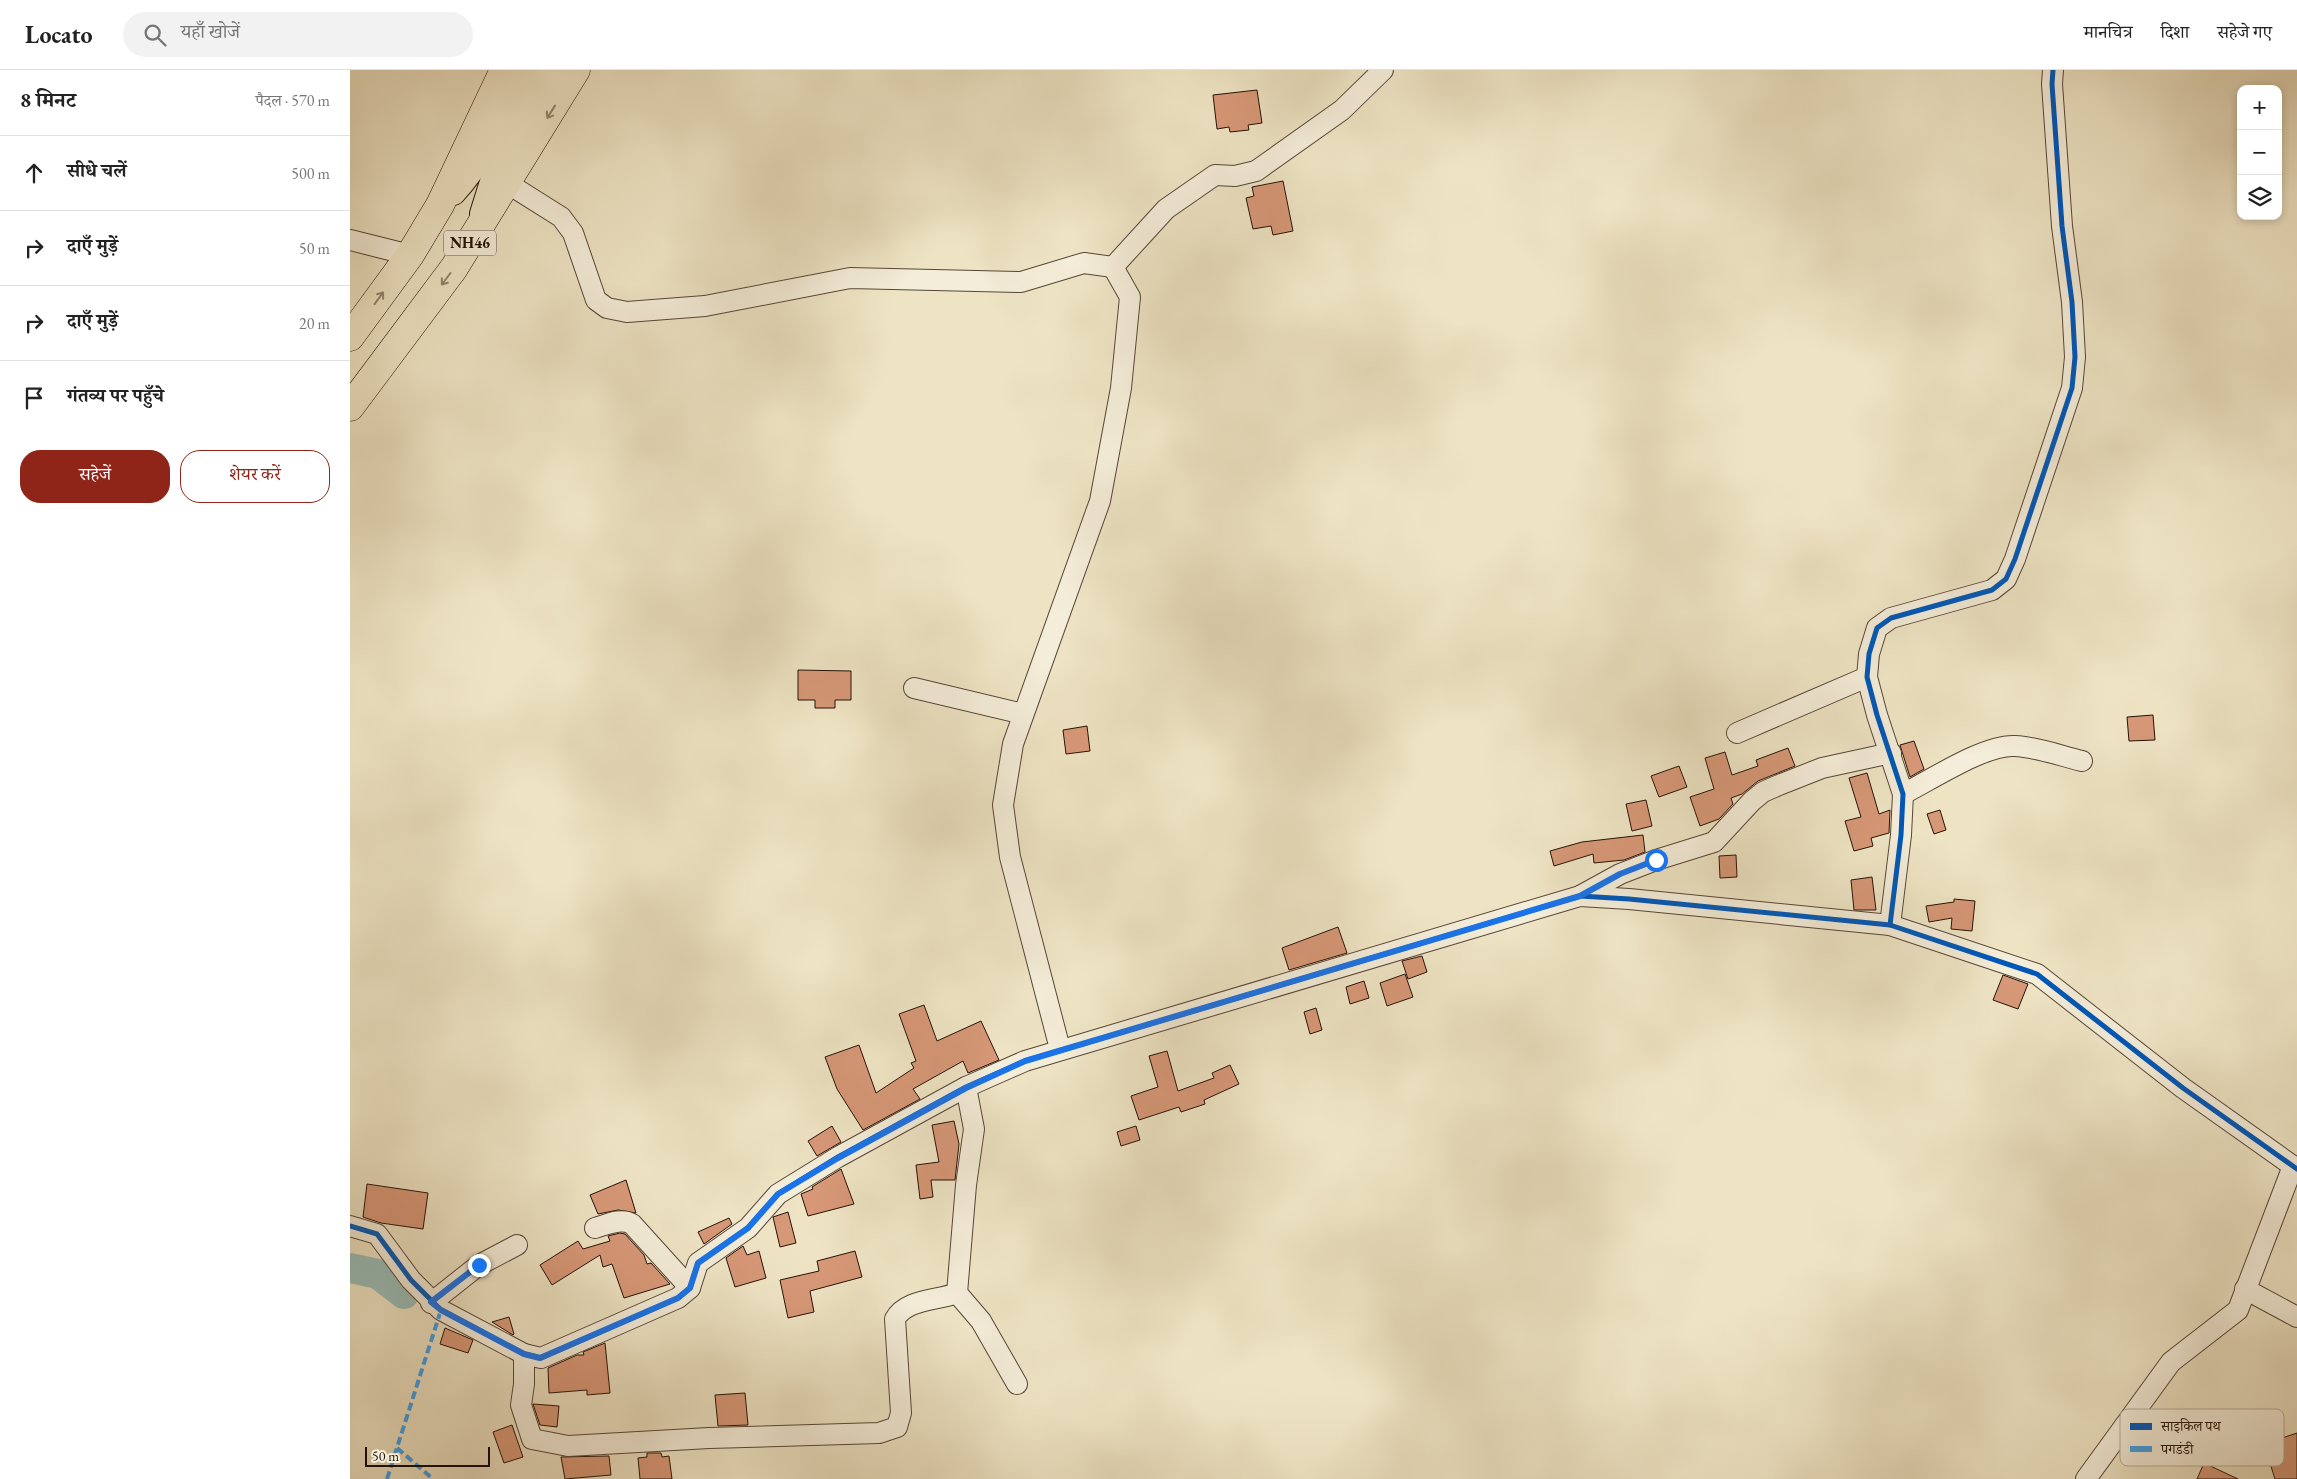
<!DOCTYPE html>
<html lang="hi">
<meta charset="utf-8">
<style>
:root{--surface:#fff;--page:#f2f2f2;--text:#222;--muted:#767676;--line:#e0e0e0;--accent:#8f2418}
body{margin:0;font-family:"EB Garamond","Noto Serif Devanagari",serif;background:var(--page);color:var(--text)}
.controls{position:absolute;right:15px;top:15px;display:grid;overflow:hidden;border-radius:10px;box-shadow:0 2px 8px #0003}
.controls button{width:45px;height:45px;display:grid;place-items:center;padding:0;border:0;border-bottom:1px solid var(--line);background:var(--surface);color:var(--text);font:25px sans-serif}
.scale{position:absolute;left:15px;bottom:12px;width:125px;box-sizing:border-box;padding-left:5px;border:2px solid #251108;border-top:0;font-size:14px;line-height:18px;white-space:nowrap;color:#251108;-webkit-text-stroke:4px #f4edd9;paint-order:stroke}
.stop{position:absolute;width:15px;height:15px;margin:-11px;border:4px solid #1a73e8;border-radius:50%;background:#fff}
.stop.end{background:#1a73e8;border-color:#fff;box-shadow:0 1px 5px #0008}
.list{margin:0;padding:0;list-style:none}
h2{display:flex;justify-content:space-between;align-items:center;height:65px;margin:0;padding:0 20px;font-size:21px}
h2 small{font-size:16px;font-weight:400;color:var(--muted)}
.list li{display:grid;grid-template-columns:32px 1fr auto;gap:15px;align-items:center;box-sizing:border-box;height:75px;padding:0 20px;border-top:1px solid var(--line)}
.list b{display:block;font-size:19px;white-space:nowrap}
.list em{font-size:16px;font-style:normal;color:var(--muted)}
.actions{display:flex;gap:10px;padding:15px 20px}
.actions a{flex:1;padding:11px 0;border:1px solid var(--accent);border-radius:20px;text-align:center;font-size:18px;color:var(--accent)}
.actions .main{background:var(--accent);color:#fff}
.icon{flex:none;width:28px;height:28px;fill:none;stroke:currentColor;stroke-width:2;stroke-linecap:round;stroke-linejoin:round}
.map{position:relative;flex:none;width:1947px;height:1409px;overflow:hidden}
header{display:flex;align-items:center;gap:30px;box-sizing:border-box;height:70px;padding:0 25px;background:var(--surface);border-bottom:1px solid var(--line)}
header strong{font-size:24px}
nav{display:flex;gap:28px;margin-inline-start:auto;font-size:18px}
.search{width:350px;height:45px;background:var(--page);display:flex;align-items:center;gap:12px;box-sizing:border-box;padding:0 18px;border-radius:28px;color:var(--muted);font-size:19px}
main{display:flex}
aside{flex:1;background:var(--surface)}
.map>svg:first-child{display:block}
.lines{fill:none;stroke-linecap:round;stroke-linejoin:round}
.river{stroke:#9abeb9;stroke-width:30}
.building{fill:#d79877;stroke:#251108}
.minor-casing{stroke:#574637;stroke-width:22}
.major-casing{stroke:#251108;stroke-width:28}
.highway-casing{stroke:#251108;stroke-width:29}
.minor{stroke:#f4edd9;stroke-width:20}
.major{stroke:#eee4c4;stroke-width:26}
.highway{stroke:#eee4c4;stroke-width:28}
.quiet{stroke:#3ea1e9;stroke-width:4;stroke-dasharray:8 4;stroke-linecap:butt}
.cycleway-casing{stroke:#f4edd9;stroke-width:8}
.cycleway{stroke:#0057b8;stroke-width:5}
.oneway{stroke:#94856f}
.route{stroke:#1a73e8;stroke-width:6}
.labels{text-anchor:middle;stroke-width:4;stroke-linejoin:round;paint-order:stroke}
.shield{fill:#f4edd9;stroke:#635347;stroke-width:1}
.shield-label{font-size:15px;font-weight:bold;fill:#251108}
.key{fill:#f4edd9;stroke:#b6ab9a;stroke-width:1}
.key-label{font-size:14px;fill:#251108}
</style>
<header>
<strong>Locato</strong>
<div class="search"><svg class="icon" aria-label="search" viewBox="0 0 24 24"><circle cx="10" cy="10" r="6"/><path d="M15 15l6 6"/></svg>यहाँ खोजें</div>
<nav><a>मानचित्र</a><a>दिशा</a><a>सहेजे गए</a></nav>
</header>
<main>
<aside>
<h2>8 मिनट<small>पैदल · 570 m</small></h2>
<ul class="list">
<li><svg class="icon" aria-label="ahead" viewBox="0 0 24 24"><path d="M12 20V5M6 11l6-6 6 6"/></svg><div><b>सीधे चलें</b></div><em>500 m</em></li>
<li><svg class="icon" aria-label="right" viewBox="0 0 24 24"><path d="M7 20v-9h11M14 6l5 5-5 5"/></svg><div><b>दाएँ मुड़ें</b></div><em>50 m</em></li>
<li><svg class="icon" aria-label="right" viewBox="0 0 24 24"><path d="M7 20v-9h11M14 6l5 5-5 5"/></svg><div><b>दाएँ मुड़ें</b></div><em>20 m</em></li>
<li><svg class="icon" aria-label="arrive" viewBox="0 0 24 24"><path d="M6 21V4h12l-3 4 3 4H6"/></svg><div><b>गंतव्य पर पहुँचे</b></div></li>
</ul>
<div class="actions"><a class="main">सहेजें</a><a>शेयर करें</a></div>
</aside>
<div class="map">
<svg width="1947" height="1409" viewBox="0 0 1947 1409">
<rect width="100%" height="100%" fill="#eee4c4"/>
<filter id="stains"><feTurbulence type="fractalNoise" baseFrequency=".004" numOctaves="4"/><feColorMatrix values="0 0 0 0 .2 0 0 0 0 .09 0 0 0 0 .02 0 0 0 .5 -.17"/></filter>
<radialGradient id="worn" r=".72"><stop offset=".6" stop-color="#630" stop-opacity="0"/><stop offset="1" stop-color="#630" stop-opacity=".3"/></radialGradient>
<g class="lines">
<polyline class="river" points="0,1198 28,1204 54,1224"/>
</g>
<g class="building">
<polygon points="907,20 912,53 898,55 899,60 880,62 879,57 867,59 863,25"/>
<polygon points="933,111 943,161 923,165 921,156 903,159 896,128 904,126 902,117"/>
<polygon points="448,600 501,601 501,630 485,630 485,638 465,638 465,630 448,630"/>
<polygon points="1803,645 1805,670 1779,671 1777,647"/>
<polygon points="737,656 740,681 716,684 713,660"/>
<polygon points="1564,671 1574,699 1560,707 1550,675"/>
<polygon points="1438,678 1445,696 1408,711 1392,724 1381,728 1383,734 1369,749 1350,756 1340,727 1364,719 1355,688 1375,682 1382,705 1408,696 1406,690"/>
<polygon points="1329,696 1337,717 1309,727 1301,706"/>
<polygon points="1517,703 1529,744 1540,740 1539,763 1521,768 1523,776 1504,781 1495,751 1511,747 1499,708"/>
<polygon points="1296,730 1302,756 1282,761 1276,734"/>
<polygon points="1590,740 1596,760 1584,764 1577,744"/>
<polygon points="1293,765 1295,782 1274,790 1244,793 1243,784 1204,796 1200,781 1232,772"/>
<polygon points="1386,785 1387,807 1370,808 1369,786"/>
<polygon points="1522,807 1526,840 1504,840 1501,810"/>
<polygon points="1604,829 1625,831 1622,861 1601,859 1602,848 1579,852 1576,836 1604,832"/>
<polygon points="988,857 997,883 939,900 932,878"/>
<polygon points="1072,886 1077,902 1058,909 1052,891"/>
<polygon points="1055,904 1063,927 1037,936 1030,913"/>
<polygon points="1653,905 1678,914 1668,939 1643,930"/>
<polygon points="1014,911 1019,928 1000,934 996,917"/>
<polygon points="574,935 587,971 631,951 649,990 618,1003 613,991 563,1019 570,1029 513,1060 487,1019 475,987 509,975 526,1023 564,998 561,993 566,991 549,944"/>
<polygon points="966,938 972,960 960,964 954,942"/>
<polygon points="817,981 828,1021 864,1008 862,1003 880,995 889,1014 854,1030 855,1034 831,1042 829,1037 789,1050 781,1026 808,1017 799,986"/>
<polygon points="604,1051 609,1074 605,1110 581,1110 583,1127 570,1129 566,1095 589,1092 582,1055"/>
<polygon points="482,1056 491,1072 467,1086 458,1071"/>
<polygon points="786,1056 790,1070 771,1076 767,1062"/>
<polygon points="491,1099 504,1134 458,1146 451,1124 463,1119 462,1117"/>
<polygon points="276,1110 286,1143 268,1140 248,1144 240,1125"/>
<polygon points="17,1114 78,1123 73,1159 31,1153 13,1147"/>
<polygon points="438,1142 446,1173 430,1177 423,1147"/>
<polygon points="379,1148 382,1154 354,1174 348,1162"/>
<polygon points="270,1163 275,1164 294,1185 297,1194 301,1193 320,1214 274,1228 262,1194 253,1197 250,1185 202,1215 190,1195 228,1171 233,1179 260,1171 258,1166"/>
<polygon points="393,1176 397,1185 409,1181 416,1208 385,1217 376,1188"/>
<polygon points="505,1181 512,1207 460,1221 464,1242 438,1248 430,1210 469,1201 467,1191"/>
<polygon points="159,1247 164,1264 163,1265 142,1252"/>
<polygon points="95,1258 123,1270 118,1283 90,1274"/>
<polygon points="255,1273 260,1323 237,1325 237,1320 199,1323 198,1298 227,1285 234,1285 233,1282"/>
<polygon points="395,1323 398,1355 368,1356 365,1325"/>
<polygon points="183,1334 209,1336 207,1357 190,1355"/>
<polygon points="162,1355 173,1387 154,1393 143,1362"/>
<polygon points="1947,1363 1947,1409 1925,1409 1914,1374"/>
<polygon points="297,1383 311,1383 312,1387 319,1386 322,1409 290,1409 288,1388 297,1387"/>
<polygon points="259,1386 261,1405 215,1409 211,1387"/>
<polygon points="1854,1393 1888,1409 1847,1409"/>
</g>
<g class="lines">
<g class="minor-casing">
<g id="minor">
<polyline points="157,113 211,147 223,163 246,230 257,238 277,242 355,236 500,208 671,212 734,193 763,197 816,139 865,105 885,106 906,101 992,40 1033,0"/>
<polyline points="0,170 60,185"/>
<polyline points="564,618 673,644"/>
<polyline points="1387,663 1517,607"/>
<path d="M1553,724c28,-14 82,-50 112,-48 22,1 46,10 67,15"/>
<polyline points="1230,826 1270,804 1306,790 1364,772 1402,731 1413,722 1429,715 1472,698 1541,683"/>
<polyline points="1540,855 1551,765 1553,724 1527,645 1517,607 1519,584 1527,558 1541,548 1642,520 1656,509 1665,489 1722,318 1725,287 1722,232 1712,156 1702,14 1703,0"/>
<polyline points="710,979 660,787 653,735 663,674 750,431 771,318 780,227 763,197"/>
<polyline points="0,1156 27,1164 61,1210 91,1240 174,1284 191,1288 328,1228 340,1218 348,1193 398,1158 428,1124 488,1087 616,1017 675,991 1230,826 1279,829 1540,855 1687,904 1833,1018 1947,1099"/>
<path d="M245,1158c11,-3 26,-11 37,-4l58,64"/>
<polyline points="1895,1219 1947,1247"/>
<polyline points="607,1223 631,1251 667,1314"/>
<polyline points="81,1233 129,1195 167,1175"/>
<path d="M174,1284v30l-3,21 11,34 36,7 141,-8 170,-5 18,-6 4,-14 -6,-94c11,-20 41,-18 62,-26l9,-108 8,-56 -8,-42"/>
<polyline points="1736,1409 1821,1292 1888,1240 1943,1096"/>
</g>
</g>
<g class="major-casing">
<g id="major">
<path d="M103,122c32,-34 50,-80 70,-122"/>
<polyline points="133,144 149,93 198,0"/>
</g>
</g>
<g class="highway-casing">
<g id="highway">
<polyline points="0,267 60,185 90,135 154,0"/>
<polyline points="0,337 104,198 226,0"/>
</g>
</g>
<use href="#minor" class="minor"/>
<use href="#major" class="major"/>
<use href="#highway" class="highway"/>
<g class="quiet">
<polyline points="47,1378 83,1409"/>
<polyline points="37,1409 91,1240"/>
</g>
<g class="cycleway-casing">
<g id="cycleway">
<polyline points="1540,855 1551,765 1553,724 1527,645 1517,607 1519,584 1527,558 1541,548 1642,520 1656,509 1665,489 1722,318 1725,287 1722,232 1712,156 1702,14 1703,0"/>
<polyline points="0,1156 27,1164 61,1210 91,1240 174,1284 191,1288 328,1228 340,1218 348,1193 398,1158 428,1124 488,1087 616,1017 675,991 1230,826 1279,829 1540,855 1687,904 1833,1018 1947,1099"/>
</g>
</g>
<use href="#cycleway" class="cycleway"/>
</g>
<defs><path id="oneway-shaft" d="M-6 0H5M1.5-3L5.5 0L1.5 3" fill="none" stroke-width="1.6" stroke-linecap="round" stroke-linejoin="round" transform="scale(1.25)"/></defs>
<g class="oneway">
<use href="#oneway-shaft" transform="translate(201 42) rotate(122)"/>
<use href="#oneway-shaft" transform="translate(96 209) rotate(127)"/>
<use href="#oneway-shaft" transform="translate(29 228) rotate(-54)"/>
</g>
<g class="lines">
<polyline class="route" points="129,1195 81,1232 91,1240 174,1284 190,1288 328,1228 340,1218 348,1193 398,1158 428,1124 488,1088 616,1018 675,991 1230,826 1270,804 1306,790"/>
</g>
<g class="labels">
<rect class="shield" x="94" y="160.5" width="52" height="25" rx="4"/>
<g class="shield-label">
<text x="120" y="178">NH46</text>
</g>
</g>
<rect x="1770" y="1339" width="164" height="57" rx="8" class="key"/>
<rect x="1780" y="1353" width="22" height="7" fill="#0057b8"/>
<rect x="1780" y="1376" width="22" height="6" fill="#3ea1e9"/>
<g class="key-label">
<text x="1811" y="1361">साइकिल पथ</text>
<text x="1811" y="1384">पगडंडी</text>
</g>
<rect width="100%" height="100%" filter="url(#stains)"/>
<rect width="100%" height="100%" fill="url(#worn)"/>
</svg>
<div class="controls">
<button>+</button>
<button>−</button>
<button><svg class="icon" aria-label="layers" viewBox="0 0 24 24"><path d="M12 4l9 5-9 5-9-5zM3 14l9 5 9-5"/></svg></button>
</div>
<div class="scale">50 m</div>
<div class="stop" style="left:1306px;top:790px"></div>
<div class="stop end" style="left:129px;top:1195px"></div>
</div>
</main>
